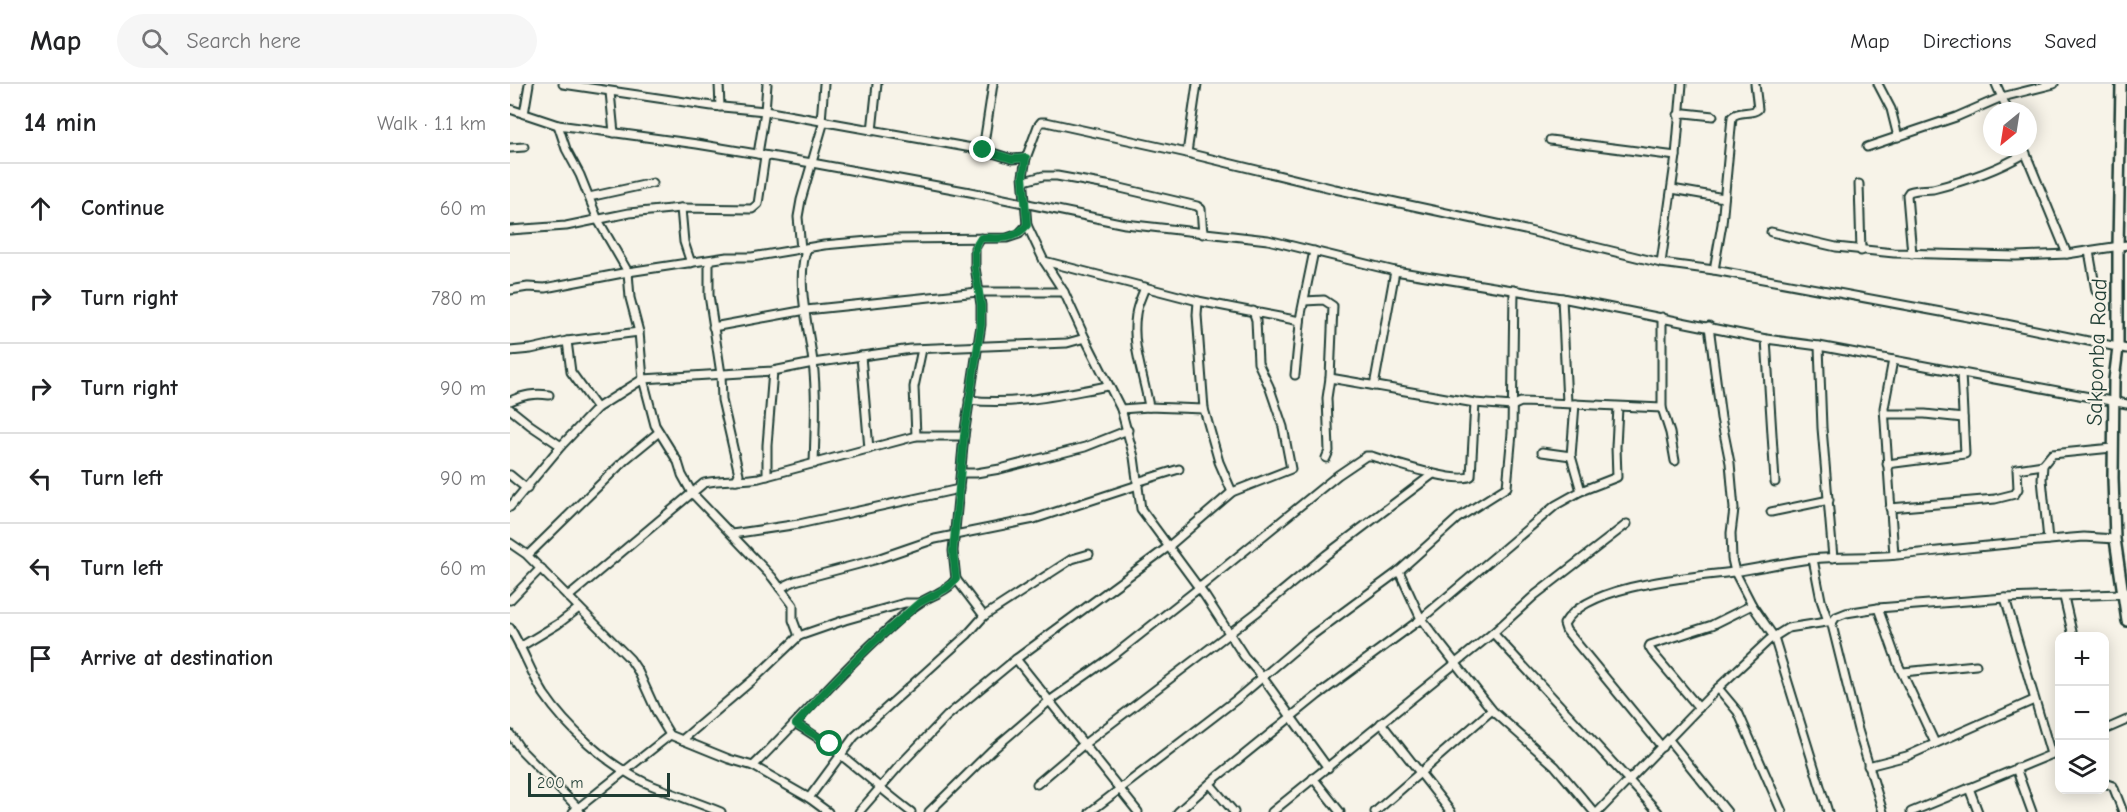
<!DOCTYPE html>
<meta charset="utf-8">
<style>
:root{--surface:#fff;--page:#f6f6f6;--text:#202124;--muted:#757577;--line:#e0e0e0}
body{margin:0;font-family:"Comic Neue",sans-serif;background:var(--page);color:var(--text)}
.controls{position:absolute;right:18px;bottom:18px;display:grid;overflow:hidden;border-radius:12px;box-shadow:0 3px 15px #0003}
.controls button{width:54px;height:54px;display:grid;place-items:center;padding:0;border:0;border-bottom:2px solid var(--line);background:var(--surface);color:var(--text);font:30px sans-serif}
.compass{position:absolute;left:1473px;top:18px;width:54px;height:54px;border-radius:50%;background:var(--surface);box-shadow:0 3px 15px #0003;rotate:210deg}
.scale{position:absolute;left:18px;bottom:15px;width:142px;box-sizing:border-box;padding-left:6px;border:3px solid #1f3d34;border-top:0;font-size:16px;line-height:21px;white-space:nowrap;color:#1f3d34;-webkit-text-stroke:4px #f7f3e8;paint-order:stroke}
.stop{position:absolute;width:18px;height:18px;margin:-14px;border:4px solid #0b8043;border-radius:50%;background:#fff}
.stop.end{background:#0b8043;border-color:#fff;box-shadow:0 2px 6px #0008}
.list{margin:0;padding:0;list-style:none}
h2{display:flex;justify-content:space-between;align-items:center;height:78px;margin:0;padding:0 24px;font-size:26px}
h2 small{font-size:20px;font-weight:400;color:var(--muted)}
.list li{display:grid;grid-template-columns:39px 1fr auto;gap:18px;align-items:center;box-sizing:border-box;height:90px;padding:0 24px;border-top:2px solid var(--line)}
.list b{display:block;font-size:22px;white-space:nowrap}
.list em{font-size:20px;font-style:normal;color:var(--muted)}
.icon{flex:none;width:33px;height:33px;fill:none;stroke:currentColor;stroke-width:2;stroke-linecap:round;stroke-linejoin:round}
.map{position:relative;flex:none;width:1617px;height:728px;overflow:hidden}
header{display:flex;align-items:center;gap:36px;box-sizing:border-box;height:84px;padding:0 30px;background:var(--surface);border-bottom:2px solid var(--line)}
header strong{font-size:28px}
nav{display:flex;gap:33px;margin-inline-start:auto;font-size:21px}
.search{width:420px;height:54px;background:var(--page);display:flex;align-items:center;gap:15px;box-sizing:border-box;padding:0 21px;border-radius:33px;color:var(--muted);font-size:22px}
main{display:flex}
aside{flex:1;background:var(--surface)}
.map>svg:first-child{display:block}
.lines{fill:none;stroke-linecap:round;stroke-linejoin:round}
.minor-casing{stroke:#1f3d34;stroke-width:11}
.major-casing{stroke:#1f3d34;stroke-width:14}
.minor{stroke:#f7f3e8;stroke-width:7}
.major{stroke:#f7f3e8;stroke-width:9}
.route{stroke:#0b8043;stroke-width:8}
.labels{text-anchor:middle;stroke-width:4.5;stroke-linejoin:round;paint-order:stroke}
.street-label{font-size:22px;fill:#1f3d34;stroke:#f7f3e8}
</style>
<header>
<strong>Map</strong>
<div class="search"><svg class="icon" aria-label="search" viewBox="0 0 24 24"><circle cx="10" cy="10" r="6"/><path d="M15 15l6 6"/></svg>Search here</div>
<nav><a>Map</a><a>Directions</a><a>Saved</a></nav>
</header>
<main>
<aside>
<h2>14 min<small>Walk · 1.1 km</small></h2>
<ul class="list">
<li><svg class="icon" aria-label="ahead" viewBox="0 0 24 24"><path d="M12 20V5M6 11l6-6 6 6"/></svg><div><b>Continue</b></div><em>60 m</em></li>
<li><svg class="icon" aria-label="right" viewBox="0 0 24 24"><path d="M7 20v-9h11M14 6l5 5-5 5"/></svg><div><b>Turn right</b></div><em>780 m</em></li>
<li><svg class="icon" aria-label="right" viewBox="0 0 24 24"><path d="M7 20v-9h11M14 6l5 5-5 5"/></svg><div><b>Turn right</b></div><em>90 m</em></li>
<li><svg class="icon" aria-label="left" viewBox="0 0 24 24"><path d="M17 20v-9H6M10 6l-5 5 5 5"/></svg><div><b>Turn left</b></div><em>90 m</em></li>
<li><svg class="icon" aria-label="left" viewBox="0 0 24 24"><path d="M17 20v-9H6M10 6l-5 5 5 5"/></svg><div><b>Turn left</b></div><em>60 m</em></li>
<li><svg class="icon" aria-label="arrive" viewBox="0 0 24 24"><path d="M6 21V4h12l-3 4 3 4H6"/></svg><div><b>Arrive at destination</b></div></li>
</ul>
</aside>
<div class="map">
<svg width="1617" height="728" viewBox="0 0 1617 728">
<rect width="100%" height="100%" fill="#f7f3e8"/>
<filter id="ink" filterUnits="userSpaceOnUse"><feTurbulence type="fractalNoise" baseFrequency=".0167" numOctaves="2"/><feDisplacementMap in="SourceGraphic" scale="12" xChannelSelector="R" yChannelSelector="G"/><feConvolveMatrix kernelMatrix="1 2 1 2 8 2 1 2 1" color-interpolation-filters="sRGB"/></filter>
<g filter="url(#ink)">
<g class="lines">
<g class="minor-casing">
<g id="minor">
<polyline points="53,0 202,22 255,27 473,66 502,75 516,74"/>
<polyline points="209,0 210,23"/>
<polyline points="1368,0 1381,25 1388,53"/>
<polyline points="1486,0 1498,27"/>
<polyline points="100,8 104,49"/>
<polyline points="0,25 48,41 187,60 302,79 460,108 615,140 758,156 885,187 1052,214 1256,255 1309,262 1617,320"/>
<polyline points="14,30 19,0"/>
<polyline points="1168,31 1175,29 1203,32"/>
<polyline points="311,37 314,0"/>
<polyline points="48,41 56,65 70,91 88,136 118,188 120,214 129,248 133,295 145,341 168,378 172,391 182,409 262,493 283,521 283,536 289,552"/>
<polyline points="362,47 367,0"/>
<polyline points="1040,56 1166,72"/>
<polyline points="1357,63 1446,33 1492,13 1544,0"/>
<polyline points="1513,63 1557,170 1617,161"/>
<polyline points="0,64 14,63"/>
<polyline points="473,66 483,0"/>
<polyline points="677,69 687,0"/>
<polyline points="248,70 255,27 257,0"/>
<polyline points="514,97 533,92 547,92 602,102 687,122 691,125 693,150"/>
<polyline points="1349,100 1351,167"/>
<polyline points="1162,105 1214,114"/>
<polyline points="79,113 143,99"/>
<polyline points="171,124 174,158 181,179"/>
<polyline points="0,146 56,142 119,129 171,124 242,125 248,120 255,72"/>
<polyline points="1261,148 1326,163 1384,169 1506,172 1557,170"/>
<path d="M297,164c-12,31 2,81 6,114 4,34 2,68 1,102"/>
<polyline points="291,165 288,133 291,116 314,37"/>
<polyline points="1579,167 1586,207"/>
<path d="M1402,170l-5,-59 2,-3c8,-3 16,-2 24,-3 32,-8 64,-19 93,-36"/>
<polyline points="199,177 199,211 211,290 212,316 229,390 226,396"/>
<polyline points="534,177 688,217 790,237"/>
<polyline points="1151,179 1166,72 1172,0"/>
<path d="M1204,186l8,-46 10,-107c7,-7 19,-2 26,-8l-3,-25"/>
<path d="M635,203c-3,9 -8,18 -9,27 -5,32 8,62 13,93"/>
<polyline points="0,206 18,203 35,204 118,188 217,173 242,173 314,161 381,155 497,154 509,150 517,141"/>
<polyline points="1052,214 1057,319"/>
<polyline points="688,217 687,231 694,325 709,378 722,408"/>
<polyline points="794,217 814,216 823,222 820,294"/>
<polyline points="1152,233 1152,324 1160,349 1165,377"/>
<polyline points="1199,242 1211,334 1220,379 1224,425 1221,449 1222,475 1225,488 1242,521 1264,553 1318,728"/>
<polyline points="203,243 296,226 468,208 554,208"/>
<polyline points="1256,255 1265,398"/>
<polyline points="57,257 61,288 87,324"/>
<polyline points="1309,262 1312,344 1323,474"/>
<polyline points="0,267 21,265 57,257 129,248"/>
<polyline points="351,272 359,365"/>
<polyline points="1383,276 1374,324 1384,471"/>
<polyline points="785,291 791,230 804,167"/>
<polyline points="864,302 885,187"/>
<path d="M459,316c48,6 93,-6 139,-14"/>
<path d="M0,317c14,-6 24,-8 39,-6"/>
<polyline points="1065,320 1061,372 1071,407"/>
<polyline points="0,325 20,341 51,362"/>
<polyline points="611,325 639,323 694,325"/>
<polyline points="1375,330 1415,330 1453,334"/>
<polyline points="406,352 404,303 412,265"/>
<polyline points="1032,368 1061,372"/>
<polyline points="816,374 819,367 817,314 820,294 965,319 1002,322 1011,318 1041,319 1152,324"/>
<polyline points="1377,380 1455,370 1451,289"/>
<polyline points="451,389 466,389 490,385 575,363 618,346"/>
<polyline points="0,391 17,405"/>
<polyline points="257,392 257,361 263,287"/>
<polyline points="627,398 669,385"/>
<polyline points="0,423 51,362 87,324 133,295 263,287 303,279 401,265 557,259 575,254"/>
<polyline points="1380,424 1485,415 1505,410 1508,405 1507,385 1533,381"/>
<polyline points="1261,428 1319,416"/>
<polyline points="222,450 289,440 449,405"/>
<polyline points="1538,456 1532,395 1533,381 1542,370 1602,364"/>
<polyline points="0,459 16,470 120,575 128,587 148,631 160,651 219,675 243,682 299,714 318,728"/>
<polyline points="18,471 116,375 149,348"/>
<polyline points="1303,475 1311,516 1318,537"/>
<polyline points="889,487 911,535 982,626 1045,682 1084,728"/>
<polyline points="446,495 474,532"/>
<polyline points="270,504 285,497 364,476 425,455 524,435 628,401"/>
<path d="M58,513l136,-114c18,-4 36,-2 55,-5l157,-42h48"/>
<polyline points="1554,513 1563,552"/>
<polyline points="1495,514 1541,670"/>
<polyline points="0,516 31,484"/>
<polyline points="1368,524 1388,580 1425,659"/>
<polyline points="1323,537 1322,541 1348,646 1373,728"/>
<path d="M0,544c13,21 21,45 34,66 23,34 63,70 100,88 25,11 52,20 77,30"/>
<polyline points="983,549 1148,728"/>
<polyline points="10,563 48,540 69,524"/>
<polyline points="1393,588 1466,581"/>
<polyline points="1208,604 1228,628 1272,728"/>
<polyline points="1189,624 1142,568 1139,563 1140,561 1202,541 1242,521"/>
<polyline points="871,639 941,728"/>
<path d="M286,640c42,24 76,59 115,88"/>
<polyline points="1594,646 1617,636"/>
<polyline points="0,650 11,666 68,724 70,728"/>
<polyline points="172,656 245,594 289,552 335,536 395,519 409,519"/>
<polyline points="1159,656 1217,728"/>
<path d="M1152,663l-96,-117 -2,-6c22,-40 129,-47 170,-52 26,-4 51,-10 77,-13 28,-3 58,-1 86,-4 63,-6 124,-13 187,-18l31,2"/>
<path d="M243,682c42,-41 80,-86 123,-126 14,-12 27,-26 42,-36 13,-9 29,-12 38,-25l-3,-28 11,-115 17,-111v-20l-6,-38v-19l6,-10"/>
<polyline points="1358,682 1397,672 1524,616"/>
<polyline points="818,684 753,594 734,572 695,512 631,425 624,373 611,325 575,254 554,208 534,177 517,141 513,92 516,74 528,42 531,38 536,38 677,69 825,105 1015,146 1151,179 1204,186 1496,240 1617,265"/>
<polyline points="1506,684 1522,728"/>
<polyline points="803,694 830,728"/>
<polyline points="1594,699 1603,702 1613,728"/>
<polyline points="527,700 573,661 746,529 816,471 923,390"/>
<polyline points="700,700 724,728"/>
<polyline points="1459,704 1468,728"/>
<polyline points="299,714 344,653 457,551 474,532 562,475 579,470"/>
<polyline points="63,728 160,651"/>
<polyline points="349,728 390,681 437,632 506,575"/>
<path d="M419,728l62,-61 57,-49 65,-46 86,-68 139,-113 28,-19h5c18,5 86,29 100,20l4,-73"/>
<polyline points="580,728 727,615 801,552 889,487 948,434 997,403 1002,349 1004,206"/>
<polyline points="628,728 506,575 658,463 722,408 781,385 773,343 759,302 748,279 746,236 743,227"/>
<polyline points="668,728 708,692 808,611 911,535 1046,421 1071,407 1107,393 1106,363 1108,323"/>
<polyline points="762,728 983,549 1025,511 1117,440"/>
<polyline points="865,728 982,626"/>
<polyline points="1088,728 1208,604 1259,556 1278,544 1323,537 1326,533 1336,529 1368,524 1495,514 1612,510"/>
<polyline points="1401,728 1550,667"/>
</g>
</g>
<g class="major-casing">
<polyline id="major" points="1611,0 1608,163 1608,264 1604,296 1603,394 1605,455 1617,537"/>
</g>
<use href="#minor" class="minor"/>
<use href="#major" class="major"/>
</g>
</g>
<g class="lines" filter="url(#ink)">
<path class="route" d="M320,660l-34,-20 34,-38 45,-45 44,-38 28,-15 9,-9 -3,-28 11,-115 17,-111v-20l-6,-38v-19l6,-10c20,0 32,3 46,-13l-4,-49 3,-18 -14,1 -29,-9"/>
</g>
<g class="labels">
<g class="street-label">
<text transform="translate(1586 268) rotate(-88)" y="8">Sakponba Road</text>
</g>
</g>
</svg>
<div class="controls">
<button>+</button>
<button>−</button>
<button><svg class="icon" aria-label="layers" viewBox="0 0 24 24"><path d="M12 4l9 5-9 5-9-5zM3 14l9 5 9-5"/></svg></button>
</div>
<svg class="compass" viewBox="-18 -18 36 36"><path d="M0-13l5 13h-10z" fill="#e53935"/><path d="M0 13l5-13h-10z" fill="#757577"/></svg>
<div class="scale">200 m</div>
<div class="stop" style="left:320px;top:660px"></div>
<div class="stop end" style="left:473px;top:66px"></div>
</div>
</main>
